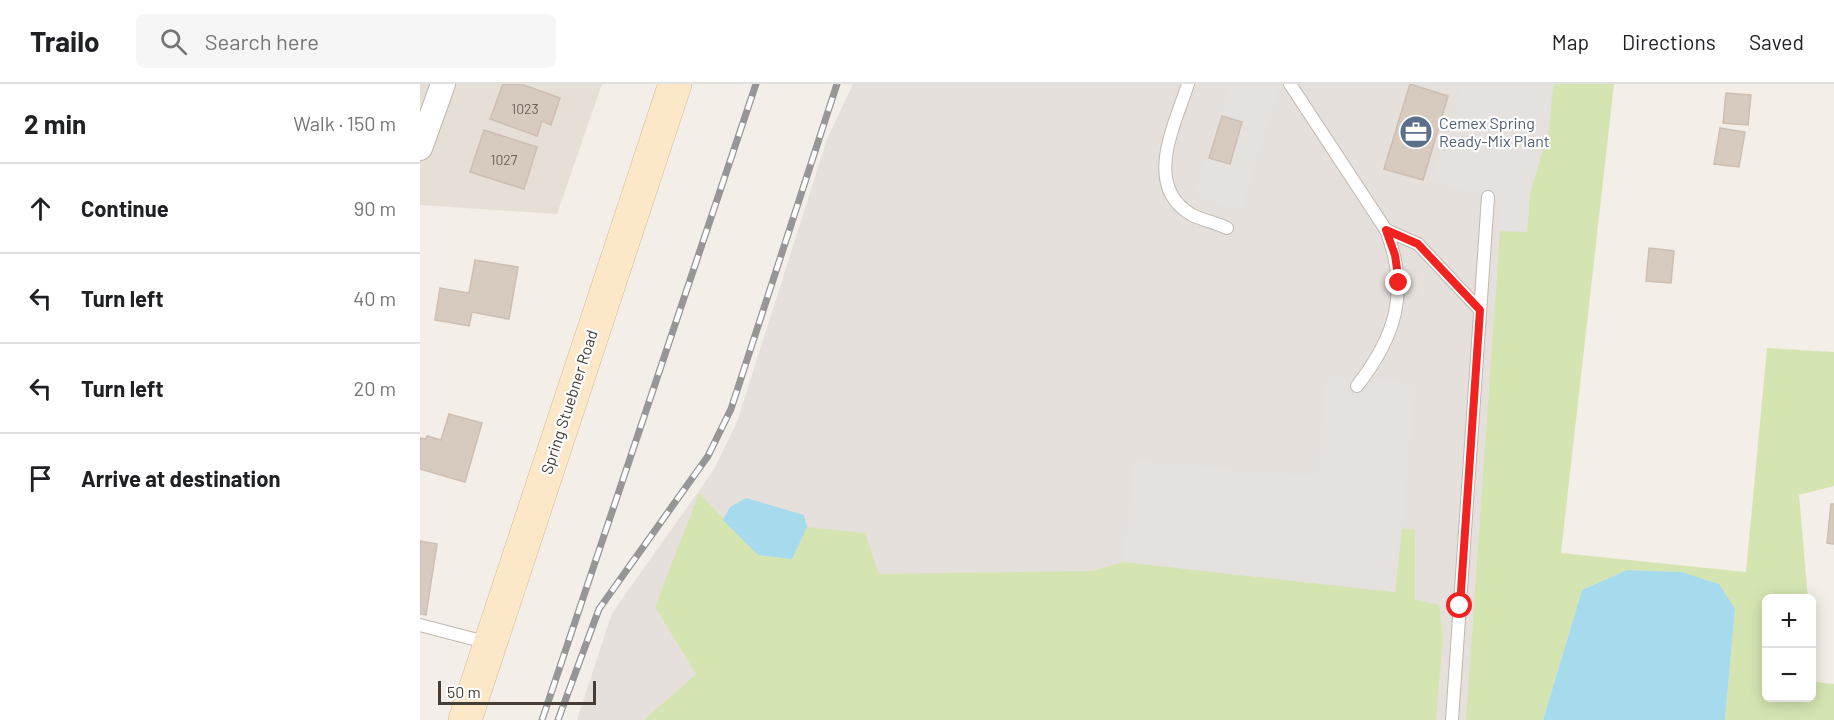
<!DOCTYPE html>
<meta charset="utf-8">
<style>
:root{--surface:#fff;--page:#f6f6f6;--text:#202124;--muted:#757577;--line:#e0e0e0}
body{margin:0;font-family:Barlow,sans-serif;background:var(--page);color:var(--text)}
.controls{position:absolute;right:18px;bottom:18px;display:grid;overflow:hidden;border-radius:9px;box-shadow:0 3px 15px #0003}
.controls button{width:54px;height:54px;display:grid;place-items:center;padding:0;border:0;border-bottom:2px solid var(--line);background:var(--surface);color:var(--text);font:30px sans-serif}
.scale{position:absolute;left:18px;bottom:15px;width:158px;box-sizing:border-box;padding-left:6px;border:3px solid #453d36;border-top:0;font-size:16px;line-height:21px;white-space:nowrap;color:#453d36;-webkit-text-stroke:4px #fff;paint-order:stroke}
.stop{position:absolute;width:18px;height:18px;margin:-14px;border:4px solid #f02321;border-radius:50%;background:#fff}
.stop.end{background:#f02321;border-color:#fff;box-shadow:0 2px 6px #0008}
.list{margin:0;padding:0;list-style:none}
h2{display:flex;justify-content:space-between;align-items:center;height:78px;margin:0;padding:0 24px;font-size:26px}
h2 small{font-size:20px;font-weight:400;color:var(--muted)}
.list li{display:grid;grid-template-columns:39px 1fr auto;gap:18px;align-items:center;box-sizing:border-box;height:90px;padding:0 24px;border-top:2px solid var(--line)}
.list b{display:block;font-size:22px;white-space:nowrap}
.list em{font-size:20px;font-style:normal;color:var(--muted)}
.icon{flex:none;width:33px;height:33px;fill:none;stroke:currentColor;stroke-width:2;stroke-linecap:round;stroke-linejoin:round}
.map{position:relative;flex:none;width:1414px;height:636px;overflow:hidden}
header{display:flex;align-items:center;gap:36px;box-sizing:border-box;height:84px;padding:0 30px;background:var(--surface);border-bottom:2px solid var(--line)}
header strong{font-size:28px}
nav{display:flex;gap:33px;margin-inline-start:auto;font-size:21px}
.search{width:420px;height:54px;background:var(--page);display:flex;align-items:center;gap:15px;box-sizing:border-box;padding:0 21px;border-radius:9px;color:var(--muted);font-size:22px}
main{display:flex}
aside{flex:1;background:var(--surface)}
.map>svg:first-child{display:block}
.residential{fill:#e6dfd5}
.industrial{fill:#e5e0dc}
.green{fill:#d5e5b2}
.parking{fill:#e4e1df}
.water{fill:#a6daed}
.building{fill:#d7cbc0;stroke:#cebeb1;stroke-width:1.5}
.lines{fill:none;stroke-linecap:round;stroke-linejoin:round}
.service-casing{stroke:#c1b7ad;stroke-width:14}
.minor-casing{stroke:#c1b7ad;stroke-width:26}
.secondary-casing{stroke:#d1ba98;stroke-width:34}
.service{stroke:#fff;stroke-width:12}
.minor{stroke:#fff;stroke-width:24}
.secondary{stroke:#fce8c8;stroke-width:33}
.rail-casing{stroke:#969696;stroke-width:7}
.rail{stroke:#fff;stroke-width:4.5;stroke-dasharray:14;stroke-linecap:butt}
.route{stroke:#f02321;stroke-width:8}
.labels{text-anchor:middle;stroke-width:4.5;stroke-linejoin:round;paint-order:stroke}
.number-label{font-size:14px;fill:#6a6058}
.service-label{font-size:16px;fill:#4e5e75;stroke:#fff;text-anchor:start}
.street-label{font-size:16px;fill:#453d36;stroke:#fff}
</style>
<header>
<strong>Trailo</strong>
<div class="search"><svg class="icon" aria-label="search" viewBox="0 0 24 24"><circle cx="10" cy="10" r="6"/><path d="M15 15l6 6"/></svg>Search here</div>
<nav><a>Map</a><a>Directions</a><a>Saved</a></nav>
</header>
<main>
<aside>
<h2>2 min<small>Walk · 150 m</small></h2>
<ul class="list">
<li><svg class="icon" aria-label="ahead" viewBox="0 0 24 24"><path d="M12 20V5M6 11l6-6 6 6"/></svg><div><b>Continue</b></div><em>90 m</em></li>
<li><svg class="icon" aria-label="left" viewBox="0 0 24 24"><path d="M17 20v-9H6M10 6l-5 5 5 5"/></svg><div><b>Turn left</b></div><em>40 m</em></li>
<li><svg class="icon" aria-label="left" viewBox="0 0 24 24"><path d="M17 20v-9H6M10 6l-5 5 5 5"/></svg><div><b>Turn left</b></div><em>20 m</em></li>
<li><svg class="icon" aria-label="arrive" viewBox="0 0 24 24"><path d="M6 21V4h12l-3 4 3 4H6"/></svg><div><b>Arrive at destination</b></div></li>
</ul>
</aside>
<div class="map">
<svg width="1414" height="636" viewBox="0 0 1414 636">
<rect width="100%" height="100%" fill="#f3eee7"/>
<polygon class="residential" points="0,0 182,0 137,130 0,121"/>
<polygon class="industrial" points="433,0 1149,0 1084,636 157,636 192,529 293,387 317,338 407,55"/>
<g class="green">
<polygon points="1133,0 1194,0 1141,469 1326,488 1347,264 1414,268 1414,402 1379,411 1388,514 1346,514 1346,614 1392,614 1392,554 1395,598 1414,600 1414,636 1305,636 1315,525 1298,500 1260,488 1207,486 1162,506 1123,636 1046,636 1080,147 1107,147 1110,109 1129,45"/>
<polygon points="279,409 338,471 372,475 387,443 445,449 459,490 672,487 704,478 975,508 982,444 995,446 995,515 1019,521 1023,552 1016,636 224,636 276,590 235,523"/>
</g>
<g class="parking">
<polygon points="810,0 860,0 821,126 775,111"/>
<polygon points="1042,0 1133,0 1129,45 1110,109 1107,148 1080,147 1081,120 1052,108 1012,98"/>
<polygon points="907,291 996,299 975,508 704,478 714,376 897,393"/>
</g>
<g class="water">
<polygon points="326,414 384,431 387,443 372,475 338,471 303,436 310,423"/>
<polygon points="1207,486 1261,488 1299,500 1315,525 1305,636 1123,636 1162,506"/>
</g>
<g class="building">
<polygon points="83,0 101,0 140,14 131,41 122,37 117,52 70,35"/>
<polygon points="990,0 1028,12 1003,96 964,85"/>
<polygon points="1306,9 1331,11 1328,41 1303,39"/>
<polygon points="802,32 822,38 810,80 789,74"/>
<polygon points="1300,44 1325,48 1319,83 1294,80"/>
<polygon points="64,46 117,63 104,105 50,88"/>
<polygon points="1229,164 1254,167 1251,199 1226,197"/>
<polygon points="55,176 98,183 89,235 52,228 49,242 15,236 20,204 49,209"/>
<polygon points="29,330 62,339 45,398 0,385 0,354 6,355 7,352 21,356"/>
<polygon points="1411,420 1414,420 1414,460 1407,459"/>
<polygon points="0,457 17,460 6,531 0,530"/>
</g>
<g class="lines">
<g class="service-casing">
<g id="service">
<path d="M768,0c-13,41 -46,102 4,131 11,5 24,8 35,13"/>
<path d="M870,0l96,146c24,61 10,106 -29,156"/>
<polyline points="966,146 998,160 1060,226"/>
<polyline points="0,541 69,559"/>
<polyline points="1032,636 1068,113"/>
</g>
</g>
<g class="minor-casing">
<polyline id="minor" points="0,64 23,0"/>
</g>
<g class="secondary-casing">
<polyline id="secondary" points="45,636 255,0"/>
</g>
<use href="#service" class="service"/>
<use href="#minor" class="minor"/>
<use href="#secondary" class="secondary"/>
<g class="rail-casing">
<g id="rail">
<polyline points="122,636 336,0"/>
<polyline points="138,636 179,525 288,372 311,325 417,0"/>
</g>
</g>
<use href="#rail" class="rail"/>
</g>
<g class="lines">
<polyline class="route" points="979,199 975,171 966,146 998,160 1060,226 1040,522"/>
</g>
<defs>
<g id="office-disc" transform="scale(1.725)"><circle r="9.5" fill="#5c6f8a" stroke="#fff"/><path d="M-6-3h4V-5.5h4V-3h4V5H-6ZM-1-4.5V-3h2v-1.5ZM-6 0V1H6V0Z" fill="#fff"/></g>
</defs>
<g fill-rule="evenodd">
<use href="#office-disc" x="996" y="48"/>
</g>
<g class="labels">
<g class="number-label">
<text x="105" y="30">1023</text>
<text x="84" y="81">1027</text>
</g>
<g class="service-label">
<text x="1019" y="45">Cemex Spring<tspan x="1019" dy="18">Ready-Mix Plant</tspan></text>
</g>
<g class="street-label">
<text transform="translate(149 318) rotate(-72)" y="6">Spring Stuebner Road</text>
</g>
</g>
</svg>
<div class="controls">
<button>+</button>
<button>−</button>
</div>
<div class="scale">50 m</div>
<div class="stop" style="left:1040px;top:522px"></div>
<div class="stop end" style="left:979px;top:199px"></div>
</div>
</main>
